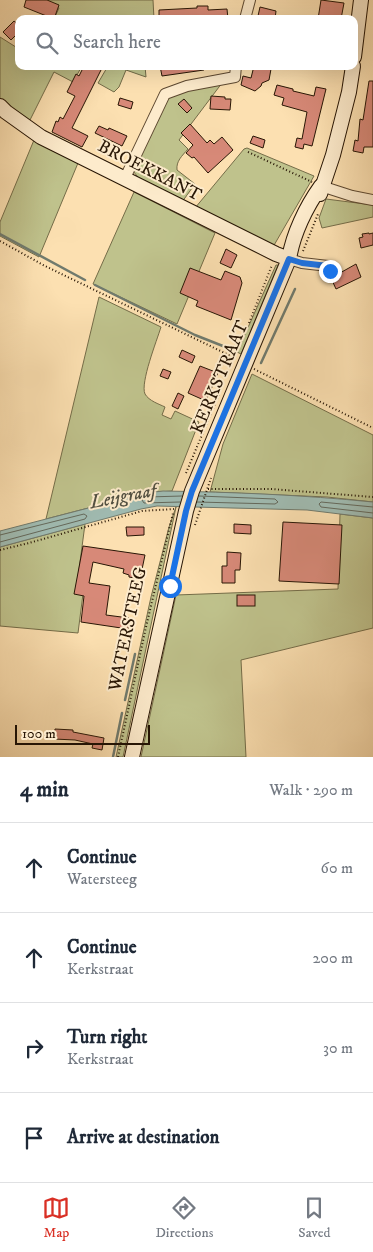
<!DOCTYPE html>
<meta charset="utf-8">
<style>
:root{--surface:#fff;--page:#f2f2f3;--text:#1f2937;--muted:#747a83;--line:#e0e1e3;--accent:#d93025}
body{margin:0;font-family:"IM FELL DW Pica",serif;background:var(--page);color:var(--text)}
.scale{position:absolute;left:15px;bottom:12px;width:135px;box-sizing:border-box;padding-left:5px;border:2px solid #281605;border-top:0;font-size:14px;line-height:18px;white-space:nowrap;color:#281605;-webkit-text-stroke:4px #fdebcc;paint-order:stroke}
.stop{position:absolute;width:15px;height:15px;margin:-11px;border:4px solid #1a73e8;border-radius:50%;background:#fff}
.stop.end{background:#1a73e8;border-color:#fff;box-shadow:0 1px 5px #0008}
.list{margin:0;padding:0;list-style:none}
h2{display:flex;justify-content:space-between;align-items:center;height:65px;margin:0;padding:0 20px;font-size:21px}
h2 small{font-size:16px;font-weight:400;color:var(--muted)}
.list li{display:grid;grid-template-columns:32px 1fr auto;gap:15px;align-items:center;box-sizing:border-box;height:90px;padding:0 20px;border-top:1px solid var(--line)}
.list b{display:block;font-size:19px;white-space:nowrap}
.list p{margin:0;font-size:16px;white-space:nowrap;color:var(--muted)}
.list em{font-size:16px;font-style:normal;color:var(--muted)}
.icon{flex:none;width:28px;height:28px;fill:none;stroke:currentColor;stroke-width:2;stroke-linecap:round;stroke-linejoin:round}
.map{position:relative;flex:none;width:373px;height:757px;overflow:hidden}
.search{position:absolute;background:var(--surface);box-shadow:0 5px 20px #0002;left:15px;right:15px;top:15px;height:55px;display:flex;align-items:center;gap:12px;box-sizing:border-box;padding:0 18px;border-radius:10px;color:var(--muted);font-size:19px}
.sheet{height:425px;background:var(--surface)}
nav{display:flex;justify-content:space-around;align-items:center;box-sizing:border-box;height:70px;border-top:1px solid var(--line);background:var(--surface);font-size:14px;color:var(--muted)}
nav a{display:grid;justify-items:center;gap:2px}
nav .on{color:var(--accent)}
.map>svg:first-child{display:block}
.green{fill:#bfc28c;stroke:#746c48}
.water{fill:#a0bcb3;stroke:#707a6d}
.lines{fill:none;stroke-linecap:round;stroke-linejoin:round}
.shore{stroke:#64695c;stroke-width:1}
.stream{stroke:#707a6d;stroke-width:2.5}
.building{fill:#d78978;stroke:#281605}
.street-casing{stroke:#5d4830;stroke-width:12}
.secondary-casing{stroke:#281605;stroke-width:16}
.path{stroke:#281605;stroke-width:2;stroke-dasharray:1 2.5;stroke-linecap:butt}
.street{stroke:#fdebcc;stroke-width:10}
.secondary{stroke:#fdebcc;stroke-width:14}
.route{stroke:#1a73e8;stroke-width:6}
.labels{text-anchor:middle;stroke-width:4;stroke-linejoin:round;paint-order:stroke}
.street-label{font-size:18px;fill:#281605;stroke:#fdebcc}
.water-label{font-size:19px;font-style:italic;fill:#525042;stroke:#fdebcc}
</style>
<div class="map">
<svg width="373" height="757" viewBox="0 0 373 757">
<rect width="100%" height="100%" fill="#fce0b1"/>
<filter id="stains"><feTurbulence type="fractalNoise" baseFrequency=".004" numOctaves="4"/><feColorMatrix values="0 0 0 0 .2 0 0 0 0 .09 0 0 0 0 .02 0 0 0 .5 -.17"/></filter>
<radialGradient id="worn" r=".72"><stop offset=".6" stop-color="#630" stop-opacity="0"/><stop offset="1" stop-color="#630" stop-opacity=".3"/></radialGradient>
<g class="green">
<polygon points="40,0 153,0 154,19 54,19 59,8"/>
<polygon points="0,37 19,49 19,66 82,66 73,82 54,72 29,122 0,98"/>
<polygon points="108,66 145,66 146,77 126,70 119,87 114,92 98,83"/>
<path d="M222,83l-43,57 9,9c-6,7 -12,12 -11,21l18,14 -13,18 -40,-20 -9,-11 34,-81z"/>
<polygon points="34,140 78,163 39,257 0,236 0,222"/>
<polygon points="247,148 314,176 273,247 195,208 244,149"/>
<polygon points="134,192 215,233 177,324 93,284"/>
<polygon points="326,199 373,205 373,217 322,228 319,218"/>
<polygon points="276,265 278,265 241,354 237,352"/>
<path d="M99,297l62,30c-4,13 -21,56 -16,67 4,7 14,10 20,13l-3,8 9,4 4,-8 24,11 -27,69 -26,2 -100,26z"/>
<polygon points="252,374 373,435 373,502 327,497 210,492 223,444"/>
<polygon points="176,507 123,757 116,757 151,597 169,527"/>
<polygon points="340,514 373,518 373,628 241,660 246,757 141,757 176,595 338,589"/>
<polygon points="85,524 77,585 84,586 78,633 0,626 0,547"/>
</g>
<path class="water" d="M163,491c70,1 140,4 210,11v16l-66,-8 -150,-4 -16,3 -141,38v-16l146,-38z"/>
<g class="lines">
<g class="shore">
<polyline points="180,502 144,503 142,500 147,497 182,496"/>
<polyline points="197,502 275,504 278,502 275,499 199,496"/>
<polyline points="373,507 321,502 319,504 321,507 373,513"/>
<polyline points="0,535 84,514 87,516 85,519 0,542"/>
</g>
<g class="stream">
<polyline points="0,234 85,280"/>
<polyline points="95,285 195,335 228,348"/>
<polyline points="261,363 295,289"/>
<polyline points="125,700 135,654"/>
<polyline points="113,757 122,713"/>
</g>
</g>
<g class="building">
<polygon points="26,0 47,0 59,5 54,19 24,7"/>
<polygon points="321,0 344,3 341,19 318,19"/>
<polygon points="197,6 208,6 208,10 227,9 228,19 159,19 159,10 197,8"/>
<polygon points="260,7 276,11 275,19 258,16"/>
<polygon points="14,21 19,25 19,32 11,40 3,32"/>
<polygon points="84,66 103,66 72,128 88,136 82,147 52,132 56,121 58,122 60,117 63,119 75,96 67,92 76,74 79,76"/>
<polygon points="160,66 203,66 204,70 162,76"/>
<polygon points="254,66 271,69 269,80 262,83 261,86 255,91 241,85 243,76 251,78"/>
<polygon points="369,81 373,81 373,147 364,147 363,153 353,151 355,140 358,141 360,119 363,120"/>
<polygon points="277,85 293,89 293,91 314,96 316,87 326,89 312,146 304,144 303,149 295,147 297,138 302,139 307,112 282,105 284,98 274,95"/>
<polygon points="211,96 225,97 225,99 231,99 230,110 210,109"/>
<polygon points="120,98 133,102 131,109 118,105"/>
<polygon points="184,99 192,108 187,113 178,104"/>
<polygon points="190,124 207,143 210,140 214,144 222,137 233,150 208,173 194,157 192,158 186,153 193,145 181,133"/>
<polygon points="99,126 108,130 109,128 127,136 122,146 95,133"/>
<polygon points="253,136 265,140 263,148 250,143"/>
<polygon points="369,233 369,234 373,233 373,245 361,248 359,238 363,237 362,234"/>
<polygon points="226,249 237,255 231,268 220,263"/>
<polygon points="356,264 361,277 336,289 331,278"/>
<polygon points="190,268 221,280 225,271 240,277 242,283 231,320 196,306 198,301 180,293"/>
<polygon points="182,350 195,356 192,363 179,357"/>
<polygon points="200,366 218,373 206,401 188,393"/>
<polygon points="163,369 171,372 168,379 160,376"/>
<polygon points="178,393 184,396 178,409 172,406"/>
<polygon points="283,522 342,525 339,584 279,581"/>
<polygon points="234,524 251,525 251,534 234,533"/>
<polygon points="126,527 144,527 144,535 127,536"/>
<polygon points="83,546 145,555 140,579 129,577 129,575 123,573 124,569 93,562 89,583 110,586 106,615 129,618 128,629 81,622 84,596 74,594"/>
<polygon points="227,552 241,553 240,570 235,570 235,583 222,583 222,566 227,566"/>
<rect x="237" y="595" width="18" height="11"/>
<polygon points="55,729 73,730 73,732 104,738 102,750 92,748 93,744 75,740 54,739"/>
</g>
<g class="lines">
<g class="street-casing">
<g id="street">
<polyline points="245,19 250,0"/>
<polyline points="125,178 165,94 187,86 235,77 236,66"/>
<polyline points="321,186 352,196 373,200"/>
<polyline points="289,259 302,263 328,266 330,271"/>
</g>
</g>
<g class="secondary-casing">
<g id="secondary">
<polyline points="354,57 361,0"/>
<polyline points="0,106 6,112 41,137 276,254 289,259"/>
<polyline points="320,194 333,155 349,92 353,66"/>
<path d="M132,757l54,-246 6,-20 97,-232c4,-25 17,-52 32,-73"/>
</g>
</g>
<g class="path">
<polyline points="248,152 312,182"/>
<polyline points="0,241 45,266 235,358"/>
<polyline points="303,251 318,214"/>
<polyline points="249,323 272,265"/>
<polyline points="254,369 373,428"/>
<polyline points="186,473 220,392"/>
<polyline points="208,489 271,489 373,497"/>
<polyline points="195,525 211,478"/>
<polyline points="0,550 29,543 142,511 174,509"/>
<polyline points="118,757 146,627 173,513"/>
</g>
<use href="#street" class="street"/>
<use href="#secondary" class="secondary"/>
</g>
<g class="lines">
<polyline class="route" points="170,586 186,511 192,491 289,259 302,263 328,266 330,271"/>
</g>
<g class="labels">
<g class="street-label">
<text transform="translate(150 170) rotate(27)" y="6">BROEKKANT</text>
<text transform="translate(219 377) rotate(-67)" y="6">KERKSTRAAT</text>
<text transform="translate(127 629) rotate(-78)" y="6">WATERSTEEG</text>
</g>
<g class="water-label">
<text transform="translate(123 495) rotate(-11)" y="7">Leijgraaf</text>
</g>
</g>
<rect width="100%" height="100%" filter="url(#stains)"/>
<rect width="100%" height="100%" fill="url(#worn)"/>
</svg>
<div class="scale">100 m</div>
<div class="stop" style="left:170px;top:586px"></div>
<div class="stop end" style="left:330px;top:271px"></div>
<div class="search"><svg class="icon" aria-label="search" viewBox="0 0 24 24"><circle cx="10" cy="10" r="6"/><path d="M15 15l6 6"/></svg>Search here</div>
</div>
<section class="sheet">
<h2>4 min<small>Walk · 290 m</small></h2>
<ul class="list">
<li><svg class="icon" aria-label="ahead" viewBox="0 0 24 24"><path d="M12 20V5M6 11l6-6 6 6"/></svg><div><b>Continue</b><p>Watersteeg</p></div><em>60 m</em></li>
<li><svg class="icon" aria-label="ahead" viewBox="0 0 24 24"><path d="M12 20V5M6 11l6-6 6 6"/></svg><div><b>Continue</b><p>Kerkstraat</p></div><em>200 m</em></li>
<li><svg class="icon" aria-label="right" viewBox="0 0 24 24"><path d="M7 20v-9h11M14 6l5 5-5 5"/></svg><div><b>Turn right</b><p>Kerkstraat</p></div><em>30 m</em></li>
<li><svg class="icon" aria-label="arrive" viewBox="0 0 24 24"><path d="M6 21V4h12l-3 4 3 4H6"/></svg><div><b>Arrive at destination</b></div></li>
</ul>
</section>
<nav>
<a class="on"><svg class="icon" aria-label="map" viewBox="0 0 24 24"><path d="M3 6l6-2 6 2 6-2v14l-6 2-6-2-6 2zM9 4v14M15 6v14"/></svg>Map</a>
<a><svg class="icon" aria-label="directions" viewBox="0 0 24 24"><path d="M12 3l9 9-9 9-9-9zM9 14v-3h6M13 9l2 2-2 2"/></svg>Directions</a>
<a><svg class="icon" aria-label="saved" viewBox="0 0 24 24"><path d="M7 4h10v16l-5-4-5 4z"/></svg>Saved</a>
</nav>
